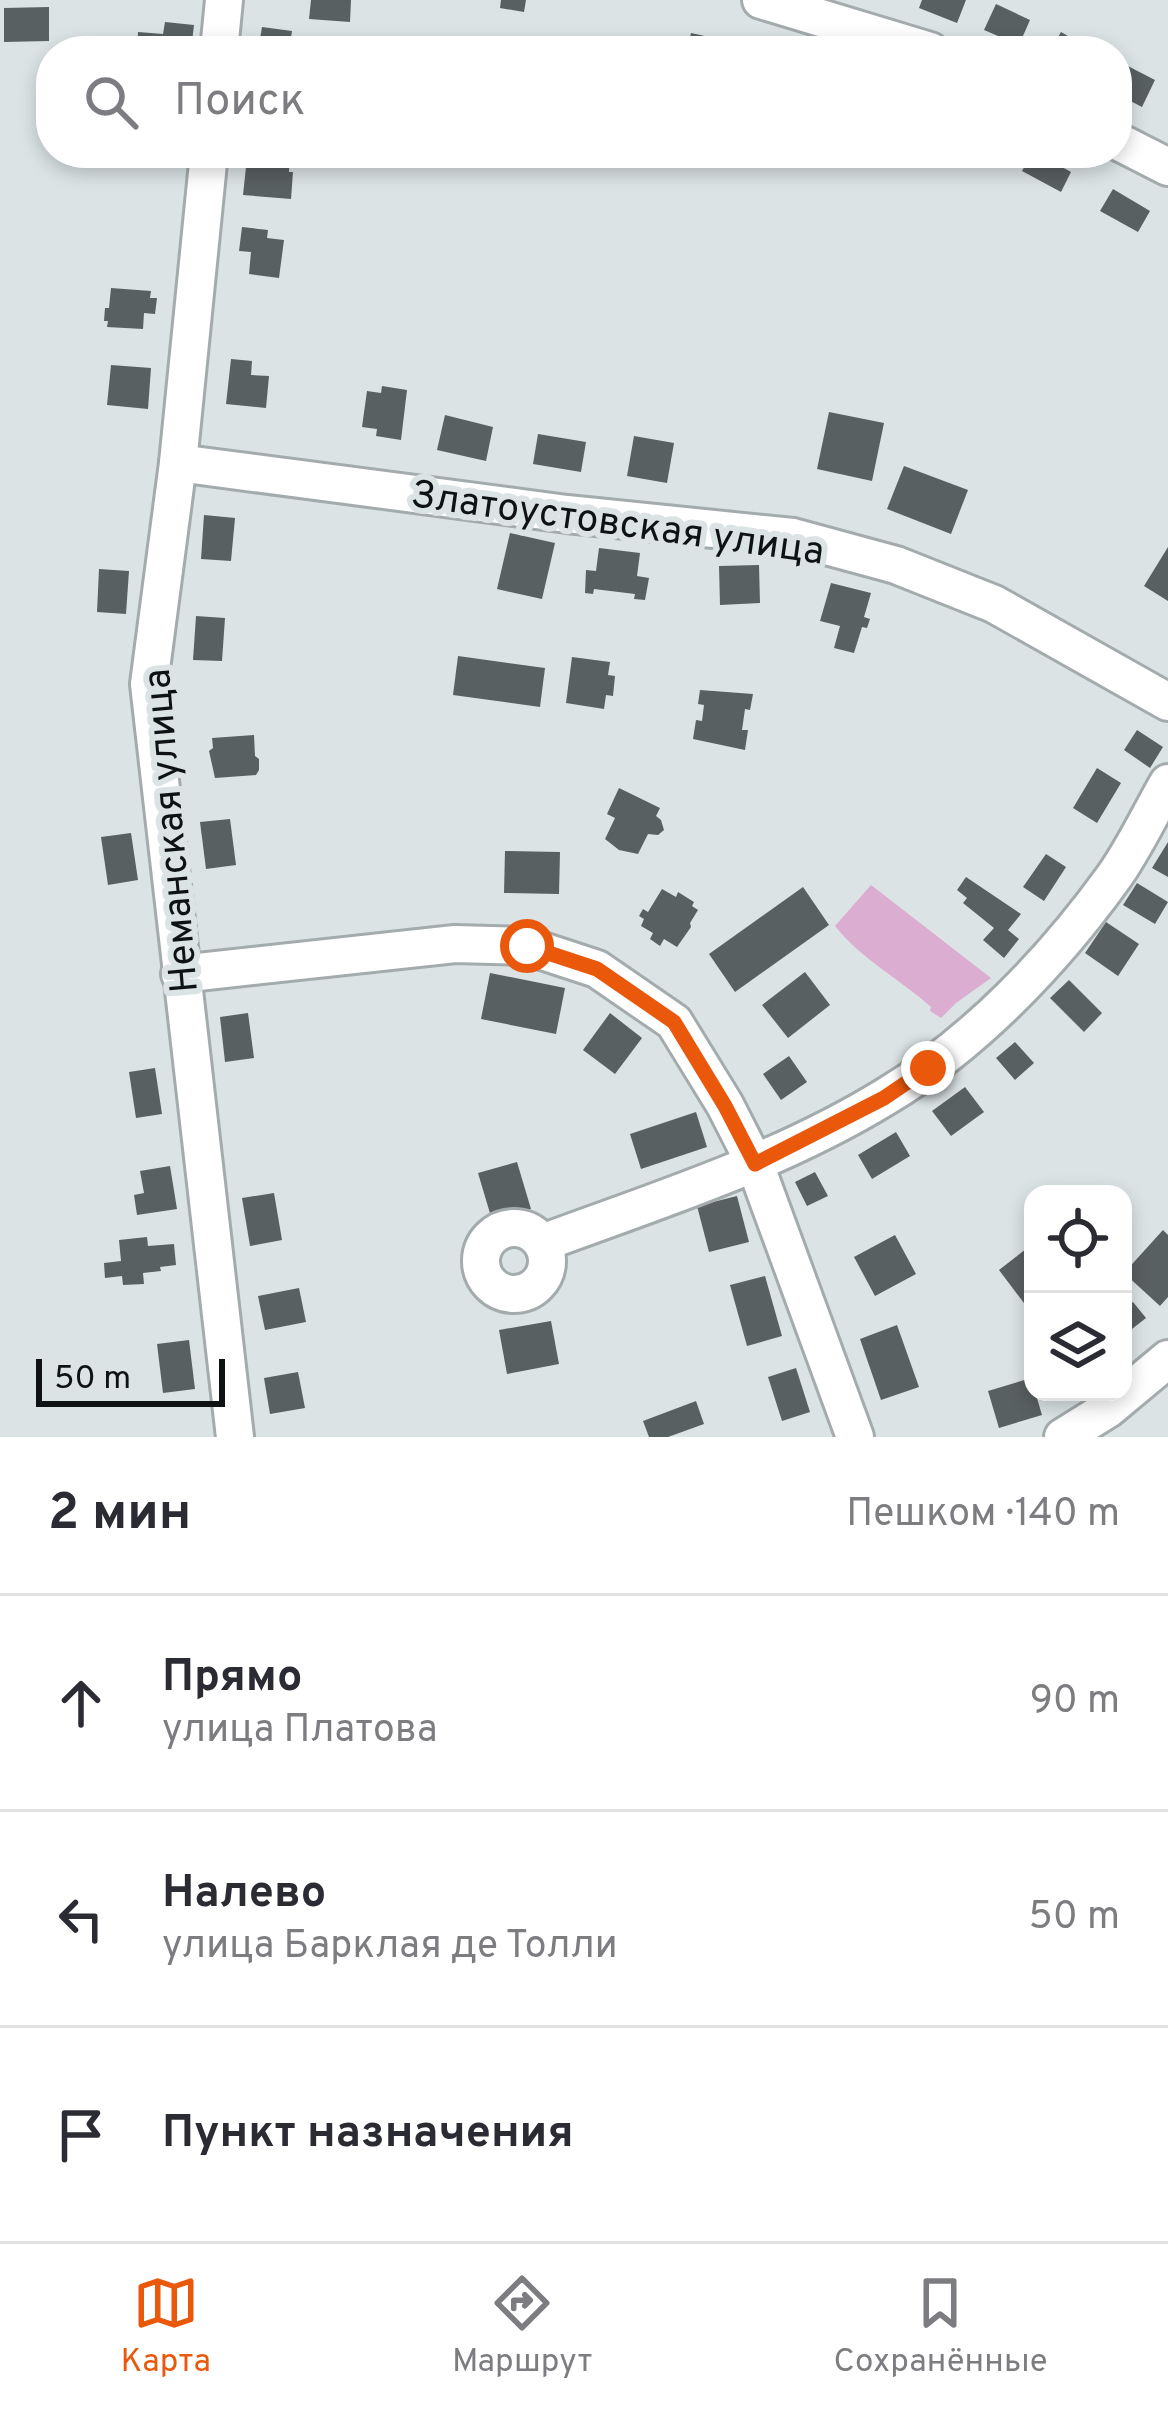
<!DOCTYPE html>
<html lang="ru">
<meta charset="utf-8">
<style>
:root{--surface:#fff;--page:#f2f2f3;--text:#2b2b33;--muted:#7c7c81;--line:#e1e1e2;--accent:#ea580c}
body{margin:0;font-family:Overpass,sans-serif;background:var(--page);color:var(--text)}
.controls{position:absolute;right:36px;bottom:36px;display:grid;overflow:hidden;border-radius:24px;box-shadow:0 6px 18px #0003}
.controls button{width:108px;height:108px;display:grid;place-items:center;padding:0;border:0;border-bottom:3px solid var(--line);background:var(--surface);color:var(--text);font:60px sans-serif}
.scale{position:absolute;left:36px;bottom:30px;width:189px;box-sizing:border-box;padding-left:12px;border:6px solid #0f1213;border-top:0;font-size:33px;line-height:42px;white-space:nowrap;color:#0f1213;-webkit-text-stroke:9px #dbe3e5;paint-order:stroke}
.stop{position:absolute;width:36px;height:36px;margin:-27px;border:9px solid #ea580c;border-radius:50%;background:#fff}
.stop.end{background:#ea580c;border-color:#fff;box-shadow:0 3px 12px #0008}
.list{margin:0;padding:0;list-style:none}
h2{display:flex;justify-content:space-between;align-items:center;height:156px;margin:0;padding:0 48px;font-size:51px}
h2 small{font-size:39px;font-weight:400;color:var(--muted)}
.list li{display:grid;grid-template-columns:78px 1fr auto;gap:36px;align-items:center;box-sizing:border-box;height:216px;padding:0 48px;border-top:3px solid var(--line)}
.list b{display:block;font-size:45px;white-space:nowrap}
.list p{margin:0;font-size:39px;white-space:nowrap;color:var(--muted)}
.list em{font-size:39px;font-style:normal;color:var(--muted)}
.icon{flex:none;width:66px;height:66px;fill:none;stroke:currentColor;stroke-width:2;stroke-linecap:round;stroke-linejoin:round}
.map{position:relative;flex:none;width:1168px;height:1437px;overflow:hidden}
.search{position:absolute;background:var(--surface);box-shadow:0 6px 18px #0003;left:36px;right:36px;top:36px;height:132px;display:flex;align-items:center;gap:30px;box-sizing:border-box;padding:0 42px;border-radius:48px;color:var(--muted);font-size:45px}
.sheet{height:804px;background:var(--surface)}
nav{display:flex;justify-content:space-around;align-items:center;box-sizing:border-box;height:168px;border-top:3px solid var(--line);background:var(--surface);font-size:33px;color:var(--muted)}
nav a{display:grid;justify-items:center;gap:6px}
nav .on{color:var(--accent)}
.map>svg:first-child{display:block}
.green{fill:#dbadd1}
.building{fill:#596062}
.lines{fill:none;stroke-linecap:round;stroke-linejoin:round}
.minor-casing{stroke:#a4abad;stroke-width:42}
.minor{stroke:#fff;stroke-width:36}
.route{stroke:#ea580c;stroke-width:15}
.labels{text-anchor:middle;stroke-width:12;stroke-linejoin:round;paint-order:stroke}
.street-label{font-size:39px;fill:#0f1213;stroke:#dbe3e5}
</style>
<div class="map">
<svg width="1168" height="1437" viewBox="0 0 1168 1437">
<rect width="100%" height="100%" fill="#dbe3e5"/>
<path class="green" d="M871,885l120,93 -35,25 -15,15 -11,-7 1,-4c-31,-28 -70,-48 -96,-81z"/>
<g class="building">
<polygon points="311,0 351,0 350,22 309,19"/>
<polygon points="501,0 526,0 524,12 500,8"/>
<polygon points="922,0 966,0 957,23 919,8"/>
<polygon points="996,4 1030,20 1019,45 984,30"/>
<polygon points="49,7 49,41 4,42 4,8"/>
<polygon points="165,22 194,25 191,51 137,51 138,32 163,34"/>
<polygon points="262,27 292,31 289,51 258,51"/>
<polygon points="1061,32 1094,51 1050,51"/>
<polygon points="691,33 737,43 735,51 687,51"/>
<polygon points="496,39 551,49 551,51 494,51"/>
<polygon points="1122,63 1155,80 1142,107 1117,94 1117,72"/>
<polygon points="260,153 290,154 289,172 293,172 291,199 243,195 246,167 258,168"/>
<polygon points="957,153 985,153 980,164"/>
<polygon points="1032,153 1037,153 1071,172 1061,192 1022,171"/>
<polygon points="1113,189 1150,211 1138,232 1100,211"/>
<polygon points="242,227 268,230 267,238 284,240 279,278 249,274 251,252 239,251"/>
<polygon points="111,288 151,291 150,298 157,298 155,314 144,313 143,329 107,327 108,321 104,321 105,308 109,308"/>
<polygon points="231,359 252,361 251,375 269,376 266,408 226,404"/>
<polygon points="111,365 151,368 148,409 107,405"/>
<polygon points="382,386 407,390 401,440 376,436 377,429 362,427 367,391 381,393"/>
<polygon points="829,412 884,423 872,481 817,469"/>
<polygon points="445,415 493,427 486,461 437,450"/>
<polygon points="538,434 586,442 581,472 533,464"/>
<polygon points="634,436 674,443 667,483 627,476"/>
<polygon points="904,466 968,490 951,534 887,509"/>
<polygon points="204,515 235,518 231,561 201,559"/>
<polygon points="510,533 555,543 542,599 497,589"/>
<polygon points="1168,547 1168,601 1144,586"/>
<polygon points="599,548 640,553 637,576 649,578 645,600 634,599 635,594 594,589 593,594 585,593 586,570 596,571"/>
<polygon points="759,565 760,603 720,605 719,566"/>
<polygon points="99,569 129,571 126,614 97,612"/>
<polygon points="831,583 871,593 864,617 870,619 867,628 862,627 854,653 834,648 840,626 820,621"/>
<polygon points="196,616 225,618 222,661 193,660"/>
<polygon points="458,656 545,668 540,707 453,695"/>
<polygon points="572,657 610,662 608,675 615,676 613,696 606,695 604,709 566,703"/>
<polygon points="700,690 753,694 750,710 745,709 742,730 748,730 745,750 693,739 696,720 702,721 704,705 698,704"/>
<polygon points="1137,730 1163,747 1150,768 1124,750"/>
<polygon points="254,735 255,756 259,759 259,770 256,775 215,778 209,751 213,748 212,738"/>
<polygon points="1097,768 1121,783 1097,823 1073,808"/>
<polygon points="619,788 660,808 656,816 661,820 664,830 658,835 648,834 638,854 619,850 605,839 615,818 607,814"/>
<polygon points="230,819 236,865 206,869 200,822"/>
<polygon points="131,833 138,880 108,885 101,837"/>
<polygon points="1168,842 1168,877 1152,868"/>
<polygon points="505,851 560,852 559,894 504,893"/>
<polygon points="1046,854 1066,867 1044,901 1023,887"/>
<polygon points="966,877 1021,914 1008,930 1019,939 1004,958 983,940 994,928 963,903 967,898 957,890"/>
<polygon points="1137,883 1168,902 1155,924 1123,905"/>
<polygon points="803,887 829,925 735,992 709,954"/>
<polygon points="662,889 676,897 678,892 694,902 692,906 698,910 690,923 691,927 677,947 664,939 660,946 650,939 653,933 641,926 644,919 639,916 643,909 648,912"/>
<polygon points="1106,922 1139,944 1118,976 1085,953"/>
<polygon points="805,972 830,1005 788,1038 762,1005"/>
<polygon points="490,973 565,988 556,1034 481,1019"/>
<polygon points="1069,980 1102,1013 1084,1032 1050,998"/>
<polygon points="248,1013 254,1058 225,1062 220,1017"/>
<polygon points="610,1013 642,1038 615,1074 583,1050"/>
<polygon points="1015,1042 1034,1063 1015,1080 996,1058"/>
<polygon points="789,1056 807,1082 781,1100 763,1074"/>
<polygon points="155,1068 162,1114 136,1118 129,1072"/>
<polygon points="965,1087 984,1112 951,1136 932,1111"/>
<polygon points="696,1112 707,1147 641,1169 630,1134"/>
<polygon points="896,1132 910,1156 872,1179 858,1155"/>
<polygon points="517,1162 531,1209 492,1220 478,1173"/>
<polygon points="170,1166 177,1209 137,1215 134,1195 144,1193 140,1171"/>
<polygon points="815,1172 828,1196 807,1206 795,1182"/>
<polygon points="274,1193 282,1240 250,1246 242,1198"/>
<polygon points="737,1196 749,1242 709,1252 697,1206"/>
<polygon points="1163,1230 1168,1235 1168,1297 1160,1306 1124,1273"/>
<polygon points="895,1235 916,1274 875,1296 854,1257"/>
<polygon points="147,1237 148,1246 174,1244 176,1265 160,1267 161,1271 143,1273 144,1284 123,1285 122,1276 105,1278 104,1263 121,1261 119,1240"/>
<polygon points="1026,1249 1033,1258 1033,1315 999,1270"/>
<polygon points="765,1276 782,1336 747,1346 730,1285"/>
<polygon points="299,1288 306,1322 265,1330 258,1296"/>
<polygon points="1133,1302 1146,1318 1123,1336 1123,1310"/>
<polygon points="551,1321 559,1364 507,1374 499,1330"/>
<polygon points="897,1325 919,1387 881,1400 860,1339"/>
<polygon points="189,1340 195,1389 163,1393 157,1344"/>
<polygon points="796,1368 810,1412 782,1421 768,1377"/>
<polygon points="298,1372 305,1408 270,1414 264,1378"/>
<polygon points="1031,1378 1042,1415 999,1428 988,1391"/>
<polygon points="696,1401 704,1424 668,1437 649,1437 643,1421"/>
</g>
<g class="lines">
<g class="minor-casing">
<g id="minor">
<polyline points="761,0 930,51"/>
<polyline points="219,51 224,0"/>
<polyline points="1117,141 1168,167"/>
<polyline points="209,153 178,463 149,684 235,1437"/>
<polyline points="178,463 567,514 793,537 896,565 994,604 1168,702"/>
<polyline points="180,974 455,944 527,946 597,969 674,1022 725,1105 755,1164 855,1437"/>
<circle cx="514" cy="1261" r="33"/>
<path d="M542,1243c116,-43 237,-81 343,-146 89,-53 168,-136 228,-219 21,-29 37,-64 55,-95"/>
<polyline points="1063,1437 1108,1409 1168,1359"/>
</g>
</g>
<use href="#minor" class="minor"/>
</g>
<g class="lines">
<polyline class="route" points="527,946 597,969 674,1022 725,1106 755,1164 884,1098 928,1068"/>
</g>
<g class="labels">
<g class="street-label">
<text transform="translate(618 521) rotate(8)" y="14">Златоустовская улица</text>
<text transform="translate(169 831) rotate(-95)" y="14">Неманская улица</text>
</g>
</g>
</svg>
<div class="controls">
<button><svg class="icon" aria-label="locate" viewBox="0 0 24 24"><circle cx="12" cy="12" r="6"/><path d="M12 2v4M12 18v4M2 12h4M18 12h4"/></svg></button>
<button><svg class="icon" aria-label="layers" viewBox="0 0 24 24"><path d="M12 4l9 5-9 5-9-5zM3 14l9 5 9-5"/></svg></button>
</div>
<div class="scale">50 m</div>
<div class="stop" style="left:527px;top:946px"></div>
<div class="stop end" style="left:928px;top:1068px"></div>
<div class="search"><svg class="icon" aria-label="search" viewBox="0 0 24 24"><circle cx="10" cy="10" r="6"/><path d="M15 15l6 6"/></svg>Поиск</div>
</div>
<section class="sheet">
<h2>2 мин<small>Пешком · 140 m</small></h2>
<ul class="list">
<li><svg class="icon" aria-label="ahead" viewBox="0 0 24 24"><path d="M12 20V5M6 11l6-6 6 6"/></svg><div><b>Прямо</b><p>улица Платова</p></div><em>90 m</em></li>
<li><svg class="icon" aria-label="left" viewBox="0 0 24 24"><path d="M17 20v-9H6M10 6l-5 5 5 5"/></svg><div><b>Налево</b><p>улица Барклая де Толли</p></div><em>50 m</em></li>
<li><svg class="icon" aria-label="arrive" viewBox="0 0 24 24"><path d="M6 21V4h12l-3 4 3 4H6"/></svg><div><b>Пункт назначения</b></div></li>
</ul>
</section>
<nav>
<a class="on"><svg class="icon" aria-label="map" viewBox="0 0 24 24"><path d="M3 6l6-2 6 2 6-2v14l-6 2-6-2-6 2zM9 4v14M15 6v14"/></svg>Карта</a>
<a><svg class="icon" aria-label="directions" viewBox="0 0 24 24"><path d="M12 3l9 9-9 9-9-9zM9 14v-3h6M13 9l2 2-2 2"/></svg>Маршрут</a>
<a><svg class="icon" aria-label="saved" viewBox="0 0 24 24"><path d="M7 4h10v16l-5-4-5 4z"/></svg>Сохранённые</a>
</nav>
